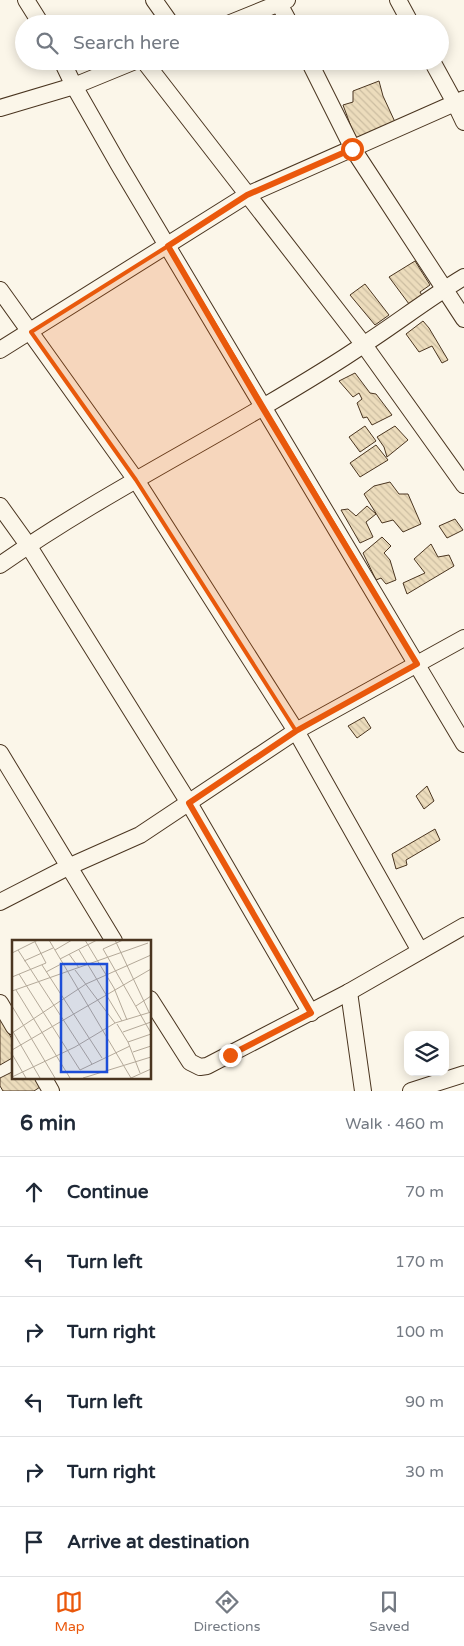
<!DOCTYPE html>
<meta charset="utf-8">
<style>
:root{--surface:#fff;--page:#f6f6f7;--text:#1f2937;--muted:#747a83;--line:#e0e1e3;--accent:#ea580c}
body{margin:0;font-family:"Varela Round",sans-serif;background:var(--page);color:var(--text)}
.controls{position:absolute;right:15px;bottom:15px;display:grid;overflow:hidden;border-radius:10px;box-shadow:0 2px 12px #0003}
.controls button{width:45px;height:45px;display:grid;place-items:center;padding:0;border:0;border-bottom:1px solid var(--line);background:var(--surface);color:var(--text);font:25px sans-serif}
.stop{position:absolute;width:15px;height:15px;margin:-11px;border:4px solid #ea580c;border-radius:50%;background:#fff}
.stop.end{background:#ea580c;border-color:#fff;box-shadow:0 1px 5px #0008}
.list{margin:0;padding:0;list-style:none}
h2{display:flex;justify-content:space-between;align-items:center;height:65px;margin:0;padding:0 20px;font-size:21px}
h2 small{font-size:16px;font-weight:400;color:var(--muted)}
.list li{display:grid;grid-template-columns:32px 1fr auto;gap:15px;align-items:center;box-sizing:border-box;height:70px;padding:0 20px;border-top:1px solid var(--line)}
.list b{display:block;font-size:19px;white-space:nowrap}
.list em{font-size:16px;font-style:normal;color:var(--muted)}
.icon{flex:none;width:28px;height:28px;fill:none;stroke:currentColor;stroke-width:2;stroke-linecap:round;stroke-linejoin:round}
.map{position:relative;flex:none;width:464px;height:1091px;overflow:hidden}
.search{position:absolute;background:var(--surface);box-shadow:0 2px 12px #0003;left:15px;right:15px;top:15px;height:55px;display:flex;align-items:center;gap:12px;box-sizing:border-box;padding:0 18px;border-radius:28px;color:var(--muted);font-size:19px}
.sheet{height:485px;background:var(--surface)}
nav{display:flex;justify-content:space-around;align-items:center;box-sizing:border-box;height:70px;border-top:1px solid var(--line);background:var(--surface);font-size:14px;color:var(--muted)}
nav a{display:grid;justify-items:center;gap:2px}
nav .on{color:var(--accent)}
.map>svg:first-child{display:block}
.building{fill:url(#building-back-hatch);stroke:#4a3520}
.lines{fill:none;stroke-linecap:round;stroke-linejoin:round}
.street-casing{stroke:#4a3520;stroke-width:18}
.street{stroke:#fbf6e9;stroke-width:16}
.route{stroke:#ea580c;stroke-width:6}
.marked{fill:#e8590c;fill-opacity:0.2;stroke:#e8590c;stroke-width:4;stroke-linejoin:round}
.inset-road{fill:none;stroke:#b4a999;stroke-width:1}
.view{fill:#1d4ed8;fill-opacity:0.15;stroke:#1d4ed8;stroke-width:2.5}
.inset-edge{fill:none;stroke:#4a3520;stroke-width:2.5}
</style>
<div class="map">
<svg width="464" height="1091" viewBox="0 0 464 1091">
<defs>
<pattern id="building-back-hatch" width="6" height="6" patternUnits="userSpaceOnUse" patternTransform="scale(1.25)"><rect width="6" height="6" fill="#ecdcbc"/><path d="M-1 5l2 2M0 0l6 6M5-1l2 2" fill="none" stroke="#ccbda1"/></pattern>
</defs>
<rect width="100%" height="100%" fill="#fbf6e9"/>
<g class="building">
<polygon points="379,81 383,96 395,122 356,140 343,105 353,102 353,91"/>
<polygon points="415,261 430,285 420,292 425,300 412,308 389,277"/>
<polygon points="365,284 389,315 375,325 350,295"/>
<polygon points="423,321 429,328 448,360 442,363 432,346 419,352 406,334"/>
<polygon points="355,373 370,393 376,394 392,415 372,425 367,417 363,418 357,403 362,399 359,393 353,397 339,381"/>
<polygon points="365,426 376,441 360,452 349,437"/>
<polygon points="395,426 408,440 387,457 384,447 377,437"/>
<polygon points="376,445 388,460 360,477 350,463"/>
<polygon points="390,482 399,494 408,494 421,524 403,532 393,520 382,523 364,494 374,486"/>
<polygon points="367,506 376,514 366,522 373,537 360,543 341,510 348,509 356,516"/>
<polygon points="455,519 463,530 447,538 439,526"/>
<polygon points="382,537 391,546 384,553 390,560 396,580 386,584 381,578 376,580 363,553"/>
<polygon points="431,544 438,557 449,555 454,566 407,594 403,583 425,573 414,559"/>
<polygon points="364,717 371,728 357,738 348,726"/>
<polygon points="427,786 434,801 424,809 416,796"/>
<polygon points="435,829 440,840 406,860 407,865 396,869 392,854"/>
<polygon points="0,1019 14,1042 14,1057 0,1065"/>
<polygon points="14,1071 14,1077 34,1077 40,1087 34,1091 3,1091 0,1086 0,1078"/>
</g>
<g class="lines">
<g class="street-casing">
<g id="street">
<polyline points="26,0 41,24"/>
<polyline points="154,0 171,24"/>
<polyline points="277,0 290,24"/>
<polyline points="398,0 411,24"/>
<polyline points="228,24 287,0"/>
<polyline points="62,61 74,86 119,165 464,744"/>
<polyline points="144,61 364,345 464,485"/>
<polyline points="309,61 353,149 464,319"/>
<polyline points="432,61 455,103 464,122"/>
<polyline points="0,108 74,86 135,61"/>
<polyline points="0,290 136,480 296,731 420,951"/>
<polyline points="0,350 247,195 464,99"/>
<polyline points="0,506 28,545 189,803 311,1013"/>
<path d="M0,565c84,-59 175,-106 263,-158 34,-20 68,-40 100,-62 34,-22 66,-47 101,-68"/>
<polyline points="0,753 114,941"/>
<polyline points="0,902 68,867 140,835 296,731 464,638"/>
<polyline points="349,992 363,1091"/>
<polyline points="150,999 190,1062 200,1067 207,1066 349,992 464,926"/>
<polyline points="0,1003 14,1027"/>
<polyline points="43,1077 51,1091"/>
<polyline points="411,1091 464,1074"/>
</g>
</g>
<use href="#street" class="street"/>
</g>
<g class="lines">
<polyline class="route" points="230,1055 311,1013 189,803 296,731 417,664 262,407 168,246 247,195 352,149"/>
</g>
<path class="marked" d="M168,246l249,418 -121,67 -160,-251 -105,-148z"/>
<g transform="translate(12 940)">
<rect width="139" height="139" fill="#fbf6e9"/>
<path class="inset-road" d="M37,0l82,138M73,0l29,48 13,32M103,0l34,72M111,0l-20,9 48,84M6,10l74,114M43,10l17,-10M67,10l43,71M0,13l26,-13M57,14l10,14M48,19l37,-19M12,21l29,-13M30,25l60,93M63,30l40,53M34,32l17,-9M7,34l61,96 50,-24M0,37l34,-14 -11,-21M4,50l54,88M0,51l136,-48M0,66l43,72M124,66l15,-10M105,84l11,18 12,31M0,90l28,48M111,92l28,-10M0,93l74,-49 65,-29M116,102l23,-8M0,110l139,-81M121,112l18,-6M0,114l14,24M0,137l63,-30 40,-24 36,-11M71,138l68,-21M119,138l20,-9"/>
<path class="view" d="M49,24h46v108h-46z"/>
<rect width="139" height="139" class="inset-edge"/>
</g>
</svg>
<div class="controls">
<button><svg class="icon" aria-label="layers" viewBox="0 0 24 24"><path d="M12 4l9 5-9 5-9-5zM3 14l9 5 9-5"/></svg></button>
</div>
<div class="stop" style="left:352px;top:149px"></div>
<div class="stop end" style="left:230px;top:1055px"></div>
<div class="search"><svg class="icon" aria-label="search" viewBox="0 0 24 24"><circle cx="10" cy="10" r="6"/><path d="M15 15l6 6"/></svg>Search here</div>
</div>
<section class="sheet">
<h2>6 min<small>Walk · 460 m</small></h2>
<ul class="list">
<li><svg class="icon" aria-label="ahead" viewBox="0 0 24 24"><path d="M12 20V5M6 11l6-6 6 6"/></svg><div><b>Continue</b></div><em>70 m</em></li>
<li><svg class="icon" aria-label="left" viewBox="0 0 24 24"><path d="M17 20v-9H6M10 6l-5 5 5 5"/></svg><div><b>Turn left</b></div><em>170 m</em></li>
<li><svg class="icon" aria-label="right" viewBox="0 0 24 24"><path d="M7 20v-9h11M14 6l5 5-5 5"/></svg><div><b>Turn right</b></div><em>100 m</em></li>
<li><svg class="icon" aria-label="left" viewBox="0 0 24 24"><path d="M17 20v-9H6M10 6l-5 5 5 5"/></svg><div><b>Turn left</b></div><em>90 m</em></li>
<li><svg class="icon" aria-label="right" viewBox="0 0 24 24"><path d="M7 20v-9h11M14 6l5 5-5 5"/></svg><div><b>Turn right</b></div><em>30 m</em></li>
<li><svg class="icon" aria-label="arrive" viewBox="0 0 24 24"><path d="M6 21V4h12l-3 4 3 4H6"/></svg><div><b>Arrive at destination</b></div></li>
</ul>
</section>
<nav>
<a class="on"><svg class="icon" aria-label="map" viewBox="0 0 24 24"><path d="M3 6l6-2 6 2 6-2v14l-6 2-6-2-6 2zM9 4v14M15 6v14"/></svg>Map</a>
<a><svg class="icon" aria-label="directions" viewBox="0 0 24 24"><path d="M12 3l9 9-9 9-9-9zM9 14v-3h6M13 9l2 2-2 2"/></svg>Directions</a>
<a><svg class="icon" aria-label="saved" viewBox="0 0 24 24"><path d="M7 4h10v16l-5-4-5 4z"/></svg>Saved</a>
</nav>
